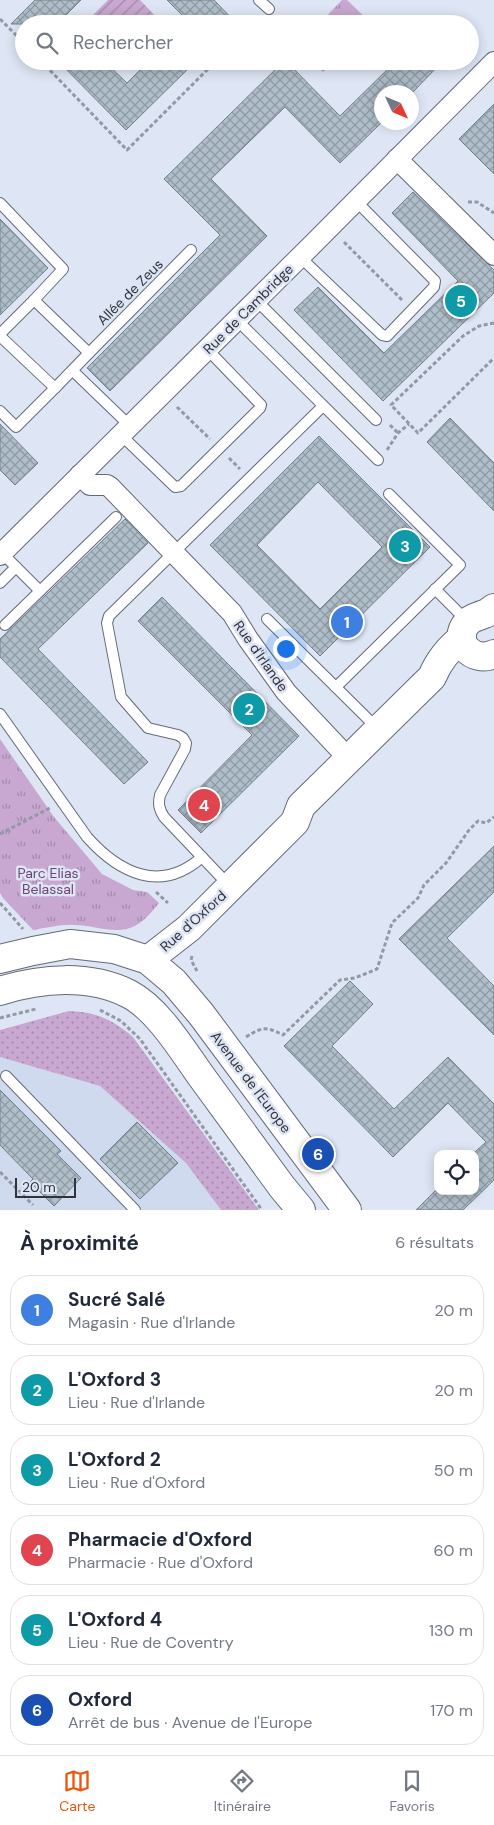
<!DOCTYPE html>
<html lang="fr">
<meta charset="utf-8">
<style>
:root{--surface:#fff;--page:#f6f6f7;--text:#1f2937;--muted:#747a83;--line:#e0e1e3;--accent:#ea580c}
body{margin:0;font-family:"DM Sans",sans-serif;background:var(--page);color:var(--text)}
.controls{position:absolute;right:15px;bottom:15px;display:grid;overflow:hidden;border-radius:10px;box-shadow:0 2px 12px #0003}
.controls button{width:45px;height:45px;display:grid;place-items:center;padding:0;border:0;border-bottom:1px solid var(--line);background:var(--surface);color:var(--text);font:25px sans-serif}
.compass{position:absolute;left:374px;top:85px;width:45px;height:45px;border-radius:50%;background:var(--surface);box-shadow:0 2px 12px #0003;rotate:134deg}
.scale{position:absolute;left:15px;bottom:12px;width:61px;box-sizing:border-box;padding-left:5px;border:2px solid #303339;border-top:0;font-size:14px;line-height:18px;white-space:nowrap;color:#303339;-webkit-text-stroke:4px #dee6f5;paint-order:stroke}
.you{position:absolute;left:285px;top:648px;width:18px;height:18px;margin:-12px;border:4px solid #fff;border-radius:50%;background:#1a73e8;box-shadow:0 0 0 8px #1a73e833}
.badge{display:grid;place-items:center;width:32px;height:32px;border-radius:50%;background:var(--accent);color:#fff;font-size:16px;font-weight:700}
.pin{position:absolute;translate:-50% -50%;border:2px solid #fff;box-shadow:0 1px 5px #0006}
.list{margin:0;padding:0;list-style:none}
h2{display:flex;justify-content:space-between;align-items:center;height:65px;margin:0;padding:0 20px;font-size:21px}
h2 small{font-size:16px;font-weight:400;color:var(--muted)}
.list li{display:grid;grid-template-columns:32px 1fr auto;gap:15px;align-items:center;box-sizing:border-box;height:70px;margin:0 10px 10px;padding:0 10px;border:1px solid var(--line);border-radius:20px}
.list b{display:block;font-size:19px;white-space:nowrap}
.list p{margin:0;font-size:16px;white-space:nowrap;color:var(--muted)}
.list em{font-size:16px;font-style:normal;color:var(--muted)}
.icon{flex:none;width:28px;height:28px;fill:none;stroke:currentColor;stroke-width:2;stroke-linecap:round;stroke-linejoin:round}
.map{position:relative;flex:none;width:494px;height:1210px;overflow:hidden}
.search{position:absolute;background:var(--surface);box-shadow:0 2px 12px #0003;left:15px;right:15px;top:15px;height:55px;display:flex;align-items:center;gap:12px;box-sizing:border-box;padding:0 18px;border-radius:28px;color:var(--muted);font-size:19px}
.sheet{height:545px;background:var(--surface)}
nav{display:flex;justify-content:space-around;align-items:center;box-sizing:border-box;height:70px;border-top:1px solid var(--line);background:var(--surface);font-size:14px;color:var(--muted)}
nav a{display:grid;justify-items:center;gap:2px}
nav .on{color:var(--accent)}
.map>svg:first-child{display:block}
.built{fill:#cfdaef}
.grass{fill:url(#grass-dots)}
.park{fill:url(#park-tufts)}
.garden{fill:url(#garden-furrows)}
.building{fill:url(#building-cross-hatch);stroke:#71808a;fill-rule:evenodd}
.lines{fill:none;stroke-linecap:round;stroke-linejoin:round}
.lane-casing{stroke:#636a77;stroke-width:12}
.street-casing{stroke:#636a77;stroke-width:22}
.secondary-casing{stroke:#636a77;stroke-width:30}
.path{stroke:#9399a4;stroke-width:3;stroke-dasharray:4 2.5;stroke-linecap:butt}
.lane{stroke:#fff;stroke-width:10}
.street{stroke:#fff;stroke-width:20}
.secondary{stroke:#fff;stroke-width:28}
.labels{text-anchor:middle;stroke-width:5;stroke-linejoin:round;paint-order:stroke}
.street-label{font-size:14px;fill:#303339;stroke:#dee6f5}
.park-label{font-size:14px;fill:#6f4479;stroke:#dee6f5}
</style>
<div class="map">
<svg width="494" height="1210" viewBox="0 0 494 1210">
<defs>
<pattern id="grass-dots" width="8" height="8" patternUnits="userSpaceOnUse" patternTransform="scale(1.25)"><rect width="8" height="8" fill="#c8a7d0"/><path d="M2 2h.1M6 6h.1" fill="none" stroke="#a389aa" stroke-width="1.8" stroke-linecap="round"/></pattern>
<pattern id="park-tufts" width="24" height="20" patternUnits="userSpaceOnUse" patternTransform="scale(1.25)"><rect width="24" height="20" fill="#c8a7d0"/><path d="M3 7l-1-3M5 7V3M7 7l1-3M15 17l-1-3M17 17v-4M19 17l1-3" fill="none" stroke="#a389aa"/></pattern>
<pattern id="garden-furrows" width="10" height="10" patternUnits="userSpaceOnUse" patternTransform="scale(1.25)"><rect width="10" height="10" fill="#c8a7d0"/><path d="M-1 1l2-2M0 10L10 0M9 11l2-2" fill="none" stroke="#a389aa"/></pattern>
<pattern id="building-cross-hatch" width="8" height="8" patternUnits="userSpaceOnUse" patternTransform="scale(1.25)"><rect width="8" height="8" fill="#afbec9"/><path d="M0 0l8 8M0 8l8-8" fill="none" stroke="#8f9ba4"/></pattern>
</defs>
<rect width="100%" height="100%" fill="#dee6f5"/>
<polygon class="built" points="0,1057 100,1086 186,1163 221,1210 0,1210"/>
<path class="grass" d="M69,1011c27,1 43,8 64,26l126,173h-38l-35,-47 -86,-77 -100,-29v-27z"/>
<g class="park">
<polygon points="342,0 347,0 371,23 319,24"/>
<polygon points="312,61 334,61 323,72"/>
<path d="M0,739l54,78 48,57 31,16 14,2 12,11c-8,10 -17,21 -29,25 -17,6 -38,-3 -55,-3 -14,-1 -28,3 -42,5l-30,-32 -3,-5z"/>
</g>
<polygon class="garden" points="108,0 140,0 161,22 159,24 92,24 88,20"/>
<g class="building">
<polygon points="35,0 81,0 57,24 11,24"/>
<polygon points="167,0 214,0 237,24 191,24"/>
<polygon points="58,61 104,61 127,83 149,61 196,61 126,130"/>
<polygon points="284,61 286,61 340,116 396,61 443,61 412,93 382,92 382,122 340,163 285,107 211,179 267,236 110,391 87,368 220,235 164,179"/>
<polygon points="494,104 494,174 459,139"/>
<polygon points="413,192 494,270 494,293 383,401 294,310 318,287 384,353 458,281 392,213"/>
<polygon points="0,219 48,268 0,315"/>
<polygon points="450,418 494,463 494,511 427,442"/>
<polygon points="0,424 38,463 15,485 0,470"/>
<path d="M319,436l111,111 -110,109 -110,-111zM318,482l64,65 -62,62 -63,-64z"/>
<polygon points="125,519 148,543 38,649 148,762 124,784 0,657 0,639"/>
<polygon points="162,597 299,736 201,833 178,810 252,735 138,621"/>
<polygon points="494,846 494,892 447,938 494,986 494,1035 399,939"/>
<polygon points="350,981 373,1004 332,1046 394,1109 448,1057 494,1104 494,1180 463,1210 416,1210 435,1191 475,1191 475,1152 486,1142 448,1103 393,1157 284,1046"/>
<polygon points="0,1090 61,1151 57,1154 81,1178 54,1206 30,1182 33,1179 0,1145"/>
<polygon points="137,1122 178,1163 140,1199 100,1159"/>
</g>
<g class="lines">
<g class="lane-casing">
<g id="lane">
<polyline points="259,0 269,9"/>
<polyline points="0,203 63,269 34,300"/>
<polyline points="300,257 382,335 387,336 434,287 435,281 356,201"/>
<polyline points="256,300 376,420"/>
<polyline points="237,320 378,460"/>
<polyline points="0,334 34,300 89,353 55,388 0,336"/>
<polyline points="89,353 191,250"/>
<polyline points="73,371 130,426"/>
<polyline points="0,411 16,427 55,388"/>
<polyline points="121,435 175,487 181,486 260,408 261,405 207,349"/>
<polyline points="2,553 40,591"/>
<polyline points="0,583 16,567"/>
<polyline points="435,589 467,621"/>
<polyline points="267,619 378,729"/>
<polyline points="5,625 116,517"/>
<polyline points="336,687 460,565 389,494"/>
<path d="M0,714l87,123c32,36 74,57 115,20"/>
<path d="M220,876l-56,-59c-5,-8 -6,-13 -4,-22l25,-46 1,-6 -3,-5 -5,-3 -30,-7 -27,-31 -14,-74 2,-7 214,-210"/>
<polyline points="6,1076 135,1210"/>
</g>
</g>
<g class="street-casing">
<g id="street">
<polyline points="397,159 494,255"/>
<polyline points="80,475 90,485 107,485 110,487 232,613 248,639 286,692 349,759"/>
<polyline points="0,555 314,243 494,62"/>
</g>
</g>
<g class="secondary-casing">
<g id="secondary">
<path d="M494,608c-3,2 -6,5 -10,6 -6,3 -12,3 -17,9 -16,18 6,41 27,31"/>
<polyline points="0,959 33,951 70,944 114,949 148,960 174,982 201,1014 347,1210"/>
<path d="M148,960l41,-32 106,-106 6,-16 131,-129c7,-17 16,-28 30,-39"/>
<path d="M0,991c41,-13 89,-17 129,3 29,15 54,57 72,82 27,37 54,74 81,111l19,23"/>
</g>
</g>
<g class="path">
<polyline points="0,19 24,43"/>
<polyline points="41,61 127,150 216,61"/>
<polyline points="468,202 477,202 494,213"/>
<polyline points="344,242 402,300"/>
<polyline points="494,323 479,326 463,336 391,405 418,433 494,358"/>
<polyline points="177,407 210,439"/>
<polyline points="390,425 398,433"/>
<polyline points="387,450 398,433 409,424"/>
<polyline points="229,458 240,469"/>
<polyline points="0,834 50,808"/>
<polyline points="156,892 168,903"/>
<polyline points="0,903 23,929"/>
<polyline points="192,956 191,960 197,971"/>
<polyline points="100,1010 121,1021 140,1039 262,1210"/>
<polyline points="0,1018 36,1009"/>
<path d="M246,1037c16,-10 20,-11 37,-2l57,-55 15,-2 22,-9 15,-46 26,-25 6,-13 22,-22 23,-33 9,-9 8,2 8,-6"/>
<polyline points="0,1172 33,1205"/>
</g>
<use href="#lane" class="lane"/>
<use href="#street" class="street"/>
<use href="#secondary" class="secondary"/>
</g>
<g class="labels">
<g class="street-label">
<text transform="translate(130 292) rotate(-45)" y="5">Allée de Zeus</text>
<text transform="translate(248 309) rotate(-45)" y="5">Rue de Cambridge</text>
<text transform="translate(261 656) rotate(55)" y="5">Rue d'Irlande</text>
<text transform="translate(193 921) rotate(-42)" y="5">Rue d'Oxford</text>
<text transform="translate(251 1082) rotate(53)" y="5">Avenue de l'Europe</text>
</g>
<g class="park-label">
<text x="48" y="878">Parc Elias<tspan x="48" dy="16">Belassal</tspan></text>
</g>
</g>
</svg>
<div class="controls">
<button><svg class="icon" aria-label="locate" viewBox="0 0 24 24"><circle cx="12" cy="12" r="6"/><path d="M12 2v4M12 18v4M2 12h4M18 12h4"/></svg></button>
</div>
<svg class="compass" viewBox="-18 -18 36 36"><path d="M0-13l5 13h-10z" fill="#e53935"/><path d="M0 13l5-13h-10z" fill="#747a83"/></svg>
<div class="scale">20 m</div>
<div class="you"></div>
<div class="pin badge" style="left:347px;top:622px;background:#3f7fe0">1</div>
<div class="pin badge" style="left:249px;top:709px;background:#0f9aa8">2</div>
<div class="pin badge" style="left:405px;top:546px;background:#0f9aa8">3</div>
<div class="pin badge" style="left:204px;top:805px;background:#e0444e">4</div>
<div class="pin badge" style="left:461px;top:301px;background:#0f9aa8">5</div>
<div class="pin badge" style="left:318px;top:1154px;background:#1a4fb4">6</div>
<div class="search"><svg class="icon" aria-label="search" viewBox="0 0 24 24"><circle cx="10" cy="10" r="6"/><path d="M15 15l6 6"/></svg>Rechercher</div>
</div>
<section class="sheet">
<h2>À proximité<small>6 résultats</small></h2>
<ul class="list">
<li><span class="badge" style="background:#3f7fe0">1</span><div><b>Sucré Salé</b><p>Magasin · Rue d'Irlande</p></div><em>20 m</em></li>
<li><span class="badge" style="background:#0f9aa8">2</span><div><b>L'Oxford 3</b><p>Lieu · Rue d'Irlande</p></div><em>20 m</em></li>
<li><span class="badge" style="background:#0f9aa8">3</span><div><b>L'Oxford 2</b><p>Lieu · Rue d'Oxford</p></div><em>50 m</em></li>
<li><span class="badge" style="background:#e0444e">4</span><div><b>Pharmacie d'Oxford</b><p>Pharmacie · Rue d'Oxford</p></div><em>60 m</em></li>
<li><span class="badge" style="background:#0f9aa8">5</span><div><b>L'Oxford 4</b><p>Lieu · Rue de Coventry</p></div><em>130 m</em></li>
<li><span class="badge" style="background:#1a4fb4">6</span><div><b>Oxford</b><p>Arrêt de bus · Avenue de l'Europe</p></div><em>170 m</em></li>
</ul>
</section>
<nav>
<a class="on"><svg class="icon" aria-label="map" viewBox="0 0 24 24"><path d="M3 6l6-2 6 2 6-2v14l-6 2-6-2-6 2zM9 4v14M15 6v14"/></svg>Carte</a>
<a><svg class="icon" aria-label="directions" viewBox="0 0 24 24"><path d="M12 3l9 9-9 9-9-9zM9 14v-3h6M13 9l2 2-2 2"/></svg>Itinéraire</a>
<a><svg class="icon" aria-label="saved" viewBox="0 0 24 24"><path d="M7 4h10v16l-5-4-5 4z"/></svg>Favoris</a>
</nav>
